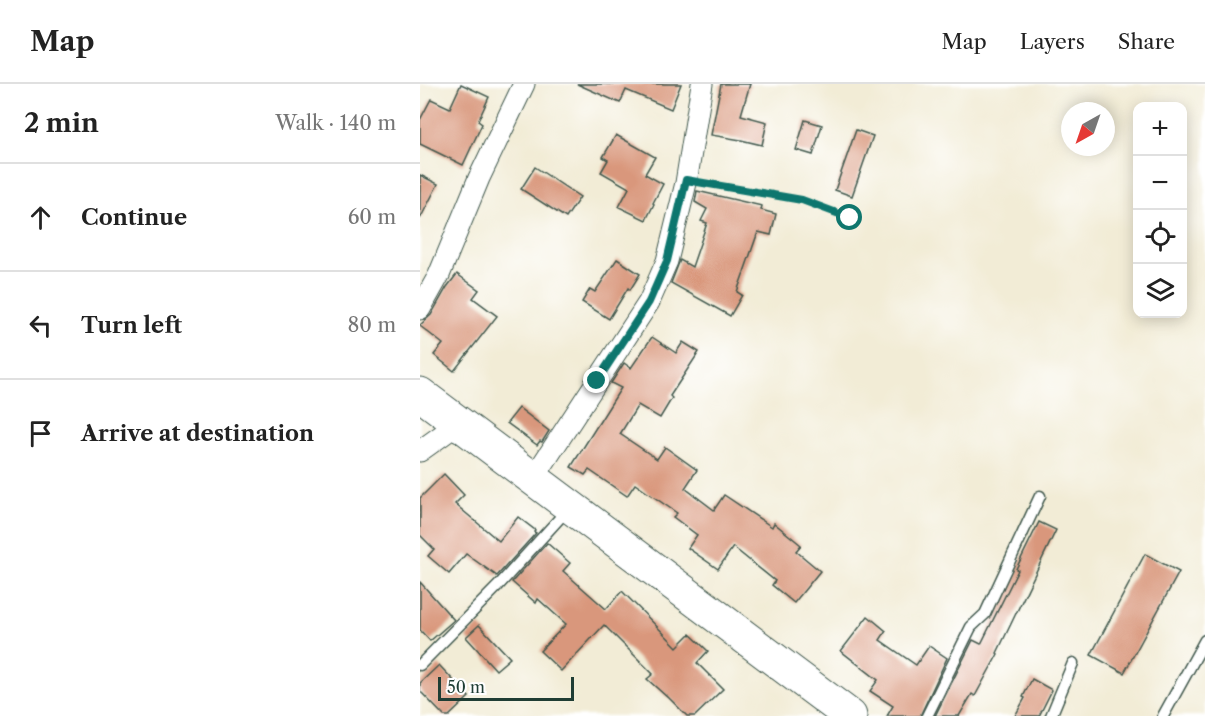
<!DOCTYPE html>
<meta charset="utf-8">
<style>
:root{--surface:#fff;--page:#f2f2f2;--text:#222;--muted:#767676;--line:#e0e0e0}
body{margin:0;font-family:"Libre Caslon Text",serif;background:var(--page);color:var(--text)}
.controls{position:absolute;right:18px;top:18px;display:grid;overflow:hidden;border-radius:12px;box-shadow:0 3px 15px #0003}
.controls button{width:54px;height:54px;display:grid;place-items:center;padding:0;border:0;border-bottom:2px solid var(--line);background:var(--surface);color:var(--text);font:30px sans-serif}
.compass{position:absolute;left:641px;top:18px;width:54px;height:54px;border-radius:50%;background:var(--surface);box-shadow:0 3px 15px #0003;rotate:220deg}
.scale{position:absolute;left:18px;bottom:15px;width:136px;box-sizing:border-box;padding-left:6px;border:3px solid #1f3d34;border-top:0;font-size:16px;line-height:21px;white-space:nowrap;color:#1f3d34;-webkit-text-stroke:4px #fff;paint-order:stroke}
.stop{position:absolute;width:18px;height:18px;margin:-14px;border:4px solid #0f766e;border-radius:50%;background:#fff}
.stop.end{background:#0f766e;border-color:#fff;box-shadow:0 2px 6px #0008}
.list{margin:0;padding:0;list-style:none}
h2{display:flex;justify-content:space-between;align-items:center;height:78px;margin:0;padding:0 24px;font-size:26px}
h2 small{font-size:20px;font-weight:400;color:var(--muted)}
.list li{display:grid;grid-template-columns:39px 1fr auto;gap:18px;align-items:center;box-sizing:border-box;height:108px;padding:0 24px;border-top:2px solid var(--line)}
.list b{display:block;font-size:22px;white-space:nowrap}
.list em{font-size:20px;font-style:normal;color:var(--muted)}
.icon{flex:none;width:33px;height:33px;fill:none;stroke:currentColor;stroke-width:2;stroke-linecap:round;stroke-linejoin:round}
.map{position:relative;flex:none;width:785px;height:632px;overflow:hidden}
header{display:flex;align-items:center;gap:36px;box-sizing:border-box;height:84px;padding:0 30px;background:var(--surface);border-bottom:2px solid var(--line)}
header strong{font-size:28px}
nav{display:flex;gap:33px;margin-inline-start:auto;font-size:21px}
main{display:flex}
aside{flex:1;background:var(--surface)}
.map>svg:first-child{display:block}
.building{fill:#d9977b}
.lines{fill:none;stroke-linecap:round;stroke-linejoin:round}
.service-casing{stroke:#3f574c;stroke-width:13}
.minor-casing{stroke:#3f574c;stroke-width:23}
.trunk-casing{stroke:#3f574c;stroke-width:35}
.path{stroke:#3f574c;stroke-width:3;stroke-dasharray:4.5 4.5;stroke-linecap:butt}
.service{stroke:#fff;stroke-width:10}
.minor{stroke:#fff;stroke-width:21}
.trunk{stroke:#fff;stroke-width:33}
.route{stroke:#0f766e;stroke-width:8}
</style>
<header>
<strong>Map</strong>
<nav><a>Map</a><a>Layers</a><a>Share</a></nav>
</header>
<main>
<aside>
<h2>2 min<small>Walk · 140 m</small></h2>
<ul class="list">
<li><svg class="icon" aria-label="ahead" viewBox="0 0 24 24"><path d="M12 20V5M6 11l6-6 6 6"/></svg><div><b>Continue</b></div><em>60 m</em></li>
<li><svg class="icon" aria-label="left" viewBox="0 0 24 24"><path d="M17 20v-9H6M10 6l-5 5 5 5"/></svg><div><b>Turn left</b></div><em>80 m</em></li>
<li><svg class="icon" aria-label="arrive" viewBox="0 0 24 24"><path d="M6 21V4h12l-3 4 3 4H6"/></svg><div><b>Arrive at destination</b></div></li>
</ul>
</aside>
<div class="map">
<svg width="785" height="632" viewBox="0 0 785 632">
<rect width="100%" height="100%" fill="#fff"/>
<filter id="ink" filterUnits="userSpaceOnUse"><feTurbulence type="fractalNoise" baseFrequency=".0167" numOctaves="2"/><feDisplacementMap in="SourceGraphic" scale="12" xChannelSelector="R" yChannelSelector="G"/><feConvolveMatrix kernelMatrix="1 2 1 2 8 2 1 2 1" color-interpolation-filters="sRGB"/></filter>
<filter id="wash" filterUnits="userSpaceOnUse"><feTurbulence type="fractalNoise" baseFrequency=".008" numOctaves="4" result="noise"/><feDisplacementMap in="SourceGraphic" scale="24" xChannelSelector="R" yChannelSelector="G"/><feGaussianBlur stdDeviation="1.35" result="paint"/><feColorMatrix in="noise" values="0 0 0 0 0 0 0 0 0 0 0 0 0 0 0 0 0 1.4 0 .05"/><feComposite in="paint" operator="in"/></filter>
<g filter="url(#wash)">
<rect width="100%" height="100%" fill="#f2ecd6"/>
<g id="blocks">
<g class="building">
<polygon points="41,0 69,13 58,37 62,40 43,81 0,60 0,36 11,15 30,24"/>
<polygon points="157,0 261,0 251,25 206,6 200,19"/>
<polygon points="301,0 330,0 321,31 347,38 342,61 321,56 291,51"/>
<polygon points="385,36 402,41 393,71 376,66"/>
<polygon points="436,46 453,52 432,112 415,106"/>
<polygon points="196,51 235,73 225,90 243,100 233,119 234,120 226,136 199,123 209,104 181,88 188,76 183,73"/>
<polygon points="115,83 160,113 146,134 101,105"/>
<polygon points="0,91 18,100 0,135"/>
<polygon points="277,107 342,122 341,126 356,130 351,151 338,148 317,208 322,211 310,232 251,199 260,176 272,183 287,139 281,137 287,125 275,118"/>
<polygon points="197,175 220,190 210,206 208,204 189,235 162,218 170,205 175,208"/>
<polygon points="37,190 59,206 53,214 77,232 34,287 14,271 23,260 0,242 0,241 11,231 27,203"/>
<polygon points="232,253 256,269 263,258 279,268 250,312 252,314 240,334 218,321 200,350 237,375 245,363 277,386 265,404 294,426 304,411 352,443 354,439 381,461 376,467 400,487 374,519 352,501 355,497 313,463 298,485 268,464 277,451 253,433 257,429 215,400 207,412 169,386 165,391 151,383 201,304 191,299 204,279 211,284"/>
<polygon points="99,324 129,347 122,358 120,357 117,361 87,339"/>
<polygon points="24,390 44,411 35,420 79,457 98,433 115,446 114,448 116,449 77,492 46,470 29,490 8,472 14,465 0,451 0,414"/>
<polygon points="619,438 636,446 577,569 578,570 555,612 552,610 539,632 515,632 553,556 561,560 598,486 596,485"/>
<polygon points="127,459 150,479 143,487 186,525 202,507 257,563 270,550 288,567 277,579 303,605 275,632 267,632 247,612 247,613 227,595 233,590 184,541 141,587 120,567 146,540 118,515 116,519 92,498"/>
<polygon points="725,470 759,488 704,589 671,571"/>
<polygon points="0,498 34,536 10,557 0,546"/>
<polygon points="448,532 466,547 460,556 496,581 509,562 527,574 500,632 467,632 473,622 450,607 458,596 421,567"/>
<polygon points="59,541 90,574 76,586 46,553"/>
<polygon points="19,581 49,613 29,632 24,632 0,607 0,599"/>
<polygon points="612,595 632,606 619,632 595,632 605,614 603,613"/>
</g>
</g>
</g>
<g filter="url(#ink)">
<use href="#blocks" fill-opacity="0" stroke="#3f574c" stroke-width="1.5"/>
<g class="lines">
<g class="service-casing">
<g id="service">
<polyline points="0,581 78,502 148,425"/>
<polyline points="507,632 551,543 565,530 620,412"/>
<polyline points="631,632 653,579"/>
<polyline points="743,632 785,556"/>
</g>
</g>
<g class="minor-casing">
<g id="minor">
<polyline points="0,225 19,191 59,94 104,0"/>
<polyline points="0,367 39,339"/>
<polyline points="113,395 229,218 247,177 266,99 282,0"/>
</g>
</g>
<g class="trunk-casing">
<polyline id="trunk" points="0,310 430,632"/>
</g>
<polyline class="path" points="286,99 382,116 430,134"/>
<use href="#service" class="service"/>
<use href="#minor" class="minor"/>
<use href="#trunk" class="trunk"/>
</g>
</g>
<g class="lines" filter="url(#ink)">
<polyline class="route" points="177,297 229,218 247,177 266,96 382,116 430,134"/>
</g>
</svg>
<div class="controls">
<button>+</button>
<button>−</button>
<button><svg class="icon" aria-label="locate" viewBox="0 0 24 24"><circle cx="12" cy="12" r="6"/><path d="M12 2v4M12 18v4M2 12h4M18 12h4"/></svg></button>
<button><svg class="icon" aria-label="layers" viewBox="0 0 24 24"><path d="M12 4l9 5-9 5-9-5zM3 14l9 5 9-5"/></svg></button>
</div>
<svg class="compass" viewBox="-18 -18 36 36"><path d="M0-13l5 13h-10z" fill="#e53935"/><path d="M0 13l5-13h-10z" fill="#767676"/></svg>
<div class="scale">50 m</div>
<div class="stop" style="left:430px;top:134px"></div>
<div class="stop end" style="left:177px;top:297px"></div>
</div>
</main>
